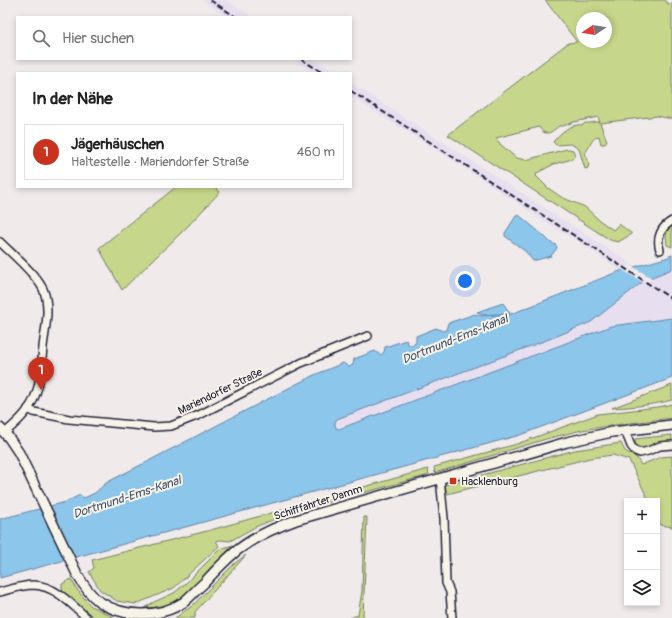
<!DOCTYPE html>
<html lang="de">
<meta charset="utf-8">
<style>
:root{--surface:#fff;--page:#f2f2f2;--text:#222;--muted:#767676;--line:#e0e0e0;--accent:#c8321e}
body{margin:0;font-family:Pangolin,sans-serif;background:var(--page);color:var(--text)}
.controls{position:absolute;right:12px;bottom:12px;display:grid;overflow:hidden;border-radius:0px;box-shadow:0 2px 6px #0003}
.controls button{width:36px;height:36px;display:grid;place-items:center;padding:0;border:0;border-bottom:1px solid var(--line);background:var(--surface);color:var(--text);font:20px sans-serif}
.compass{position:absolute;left:576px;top:12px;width:36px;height:36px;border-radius:50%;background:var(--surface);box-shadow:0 2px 6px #0003;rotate:258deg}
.you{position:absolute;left:465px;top:281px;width:14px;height:14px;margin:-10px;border:3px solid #fff;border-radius:50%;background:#1a73e8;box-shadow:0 0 0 6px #1a73e833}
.badge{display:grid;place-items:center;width:26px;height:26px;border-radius:50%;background:var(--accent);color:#fff;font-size:13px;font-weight:700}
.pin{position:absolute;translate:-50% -33px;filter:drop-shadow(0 1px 2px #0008)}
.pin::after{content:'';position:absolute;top:21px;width:14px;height:12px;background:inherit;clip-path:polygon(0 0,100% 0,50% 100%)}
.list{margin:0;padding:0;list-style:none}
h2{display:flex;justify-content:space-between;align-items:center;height:52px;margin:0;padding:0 16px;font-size:17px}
h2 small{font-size:13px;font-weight:400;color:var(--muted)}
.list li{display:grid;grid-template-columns:26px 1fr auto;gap:12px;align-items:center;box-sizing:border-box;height:56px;margin:0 8px 8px;padding:0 8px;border:1px solid var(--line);border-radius:0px}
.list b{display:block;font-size:15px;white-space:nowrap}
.list p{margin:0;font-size:13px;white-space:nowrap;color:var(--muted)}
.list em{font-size:13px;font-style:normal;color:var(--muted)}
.icon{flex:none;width:22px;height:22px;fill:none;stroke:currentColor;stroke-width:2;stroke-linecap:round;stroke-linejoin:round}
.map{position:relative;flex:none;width:672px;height:618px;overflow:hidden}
.search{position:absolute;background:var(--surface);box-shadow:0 2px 6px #0003;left:16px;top:16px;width:336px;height:44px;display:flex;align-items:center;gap:10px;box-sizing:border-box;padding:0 14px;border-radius:0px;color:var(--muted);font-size:15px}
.panel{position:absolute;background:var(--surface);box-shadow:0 2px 6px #0003;left:16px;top:72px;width:336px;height:116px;border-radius:0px}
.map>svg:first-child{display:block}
.built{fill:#e7dfef}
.green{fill:#c6d78b;stroke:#747c63;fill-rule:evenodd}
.water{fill:#8cc6eb;stroke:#6284a5}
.pier{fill:#f0eaeb}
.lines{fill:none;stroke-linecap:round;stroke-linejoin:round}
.minor-casing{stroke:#22223b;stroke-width:10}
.major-casing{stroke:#22223b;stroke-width:12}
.minor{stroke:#f7f3e8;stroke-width:7}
.major{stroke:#f7f3e8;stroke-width:9}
.rail{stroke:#22223b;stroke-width:2;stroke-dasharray:6 3;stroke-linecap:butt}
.poi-dot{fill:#c8321e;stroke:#f7f3e8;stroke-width:1.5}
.labels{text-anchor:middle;stroke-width:4;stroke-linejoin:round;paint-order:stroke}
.street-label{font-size:11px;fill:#22223b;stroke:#f7f3e8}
.poi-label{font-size:11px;fill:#22223b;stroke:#f7f3e8;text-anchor:start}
.water-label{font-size:12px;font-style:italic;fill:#425370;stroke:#f7f3e8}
</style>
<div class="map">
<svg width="672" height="618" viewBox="0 0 672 618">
<rect width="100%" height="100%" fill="#f0eaeb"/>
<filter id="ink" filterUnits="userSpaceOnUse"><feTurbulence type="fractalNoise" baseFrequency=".025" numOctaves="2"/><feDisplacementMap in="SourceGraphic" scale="8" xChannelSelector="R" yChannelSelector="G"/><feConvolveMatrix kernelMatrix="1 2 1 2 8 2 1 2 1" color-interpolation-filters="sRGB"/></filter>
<g filter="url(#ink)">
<g class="built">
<polygon points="202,0 226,0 252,17 227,17"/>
<polygon points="292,59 315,59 336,73 314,73"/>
<polygon points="351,83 506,183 632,264 619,270 593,251 538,217 470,171 351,97"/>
<polygon points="672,269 672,318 611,326 339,429 336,428 335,425 335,422 337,419 552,338 591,322 645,280"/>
</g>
<g class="green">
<path d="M545,0h120l3,4 4,-1v116l-15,-3 -57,7 7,18 -2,3h-4l-2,-8c-8,2 -9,11 -14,17l4,10 -1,5 -3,1 -6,-20 -8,-5 -15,1 -3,-3c7,-9 18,-19 30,-17l2,-2c5,1 10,-2 15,-1l-2,-5 -24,5 -11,4h-4c-8,6 -13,12 -20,1l-43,11 4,6 16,14 10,2 37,-10 6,-1 4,1 2,5 -3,4 -18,5 -17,9 -1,3 12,12 13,9 24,10 14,13 14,10 6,-6 13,10 -14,8 -8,-2 -162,-105 120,-92 9,-1zM582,18h24v24h-24z"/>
<polygon points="176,187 215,187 220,192 186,228 122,290 99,248"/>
<polygon points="672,226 672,247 667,245 666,237 667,230"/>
<path d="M672,385v15c-20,5 -40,7 -60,8z"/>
<polygon points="672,404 672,418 622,424 582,430 546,439 435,473 434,467 517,444 598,414 642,409 664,406"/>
<polygon points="672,435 672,442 664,443 643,448 636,446 635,439"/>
<polygon points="621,443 625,451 637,458 641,465 661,457 672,456 672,527 661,525 657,517 657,501 649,501 629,460 613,455 590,458 447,494 445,485 575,450"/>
<polygon points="428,469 429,475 292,512 255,527 230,541 221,540 216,541 219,546 174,588 136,604 117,601 100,590 89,572 94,568 92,560 207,531"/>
<polygon points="364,517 367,517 363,618 350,618 358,615 362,591"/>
<path d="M233,545c-8,9 -17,18 -26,28 -19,20 -33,36 -63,35l10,-6 20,-9 11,-9 35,-35z"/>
<polygon points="246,555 195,612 195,618 175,618 192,606 235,563"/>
<polygon points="71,579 78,591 91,606 115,618 94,618 62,592 62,584"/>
</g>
<g class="water">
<polygon points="519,215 544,236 550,242 556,245 557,248 551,256 533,261 526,252 505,236 505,233 516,216"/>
<polygon points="672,255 672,269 645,280 591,322 552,338 337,419 335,422 335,425 336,428 339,429 611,326 672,318 672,378 520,435 0,578 0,519 66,502 80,495 84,498 95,493 106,483 312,376 343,363 349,367 353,365 354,359 375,351 379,354 381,355 384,352 385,347 406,340 409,345 413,345 416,342 416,336 436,328 443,331 446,330 448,323 475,314 482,316 511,314 620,271 669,257 669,256"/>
<polygon points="503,303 510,313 483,315 477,312"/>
</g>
<polygon class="pier" points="632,266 653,279 644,283 621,269"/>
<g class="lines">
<g class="minor-casing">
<g id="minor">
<path d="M0,242c13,13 35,31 43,47 8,18 2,40 0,58 -1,13 -2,27 -5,40 -2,7 -5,16 -10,22 -6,10 -15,16 -23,24"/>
<path d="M660,250c-4,-12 1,-23 12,-29"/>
<polyline points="28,409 34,412 69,419 154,427 171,426 199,415 301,363 368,336"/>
<polyline points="623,431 627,436 631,446 635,451 640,453 648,451 660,446 672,445"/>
<polyline points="440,478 444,518 446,583 450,592 452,618"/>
<path d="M0,592c11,-3 23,-7 34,-7 22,1 38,20 53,33"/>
</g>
</g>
<g class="major-casing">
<path id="major" d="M0,428l9,10 10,15 58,121c6,11 13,21 23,28 24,16 60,16 84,0 7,-6 13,-13 20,-19 11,-12 22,-24 35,-34 17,-13 37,-22 57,-29l271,-78 45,-10 60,-7"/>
</g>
<use href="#minor" class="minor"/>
<use href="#major" class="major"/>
<g class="rail">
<polyline points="210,0 236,17"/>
<polyline points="301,59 323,73"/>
<polyline points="351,91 672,299"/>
</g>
</g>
</g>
<rect class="poi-dot" x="449" y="477" width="8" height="8" rx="2"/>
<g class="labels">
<g class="street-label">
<text transform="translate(220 391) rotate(-26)" y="4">Mariendorfer Straße</text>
<text transform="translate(318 502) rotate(-18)" y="4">Schifffahrter Damm</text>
</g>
<g class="poi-label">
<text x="461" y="485">Hacklenburg</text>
</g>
<g class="water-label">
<text transform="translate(455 339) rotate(-22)" y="4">Dortmund-Ems-Kanal</text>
<text transform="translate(127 497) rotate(-18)" y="4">Dortmund-Ems-Kanal</text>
</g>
</g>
</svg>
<div class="controls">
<button>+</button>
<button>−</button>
<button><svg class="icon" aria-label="layers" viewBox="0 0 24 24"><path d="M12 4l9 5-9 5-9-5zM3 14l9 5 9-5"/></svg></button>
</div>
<svg class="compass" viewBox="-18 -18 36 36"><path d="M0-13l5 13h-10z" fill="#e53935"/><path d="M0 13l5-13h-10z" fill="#767676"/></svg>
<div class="you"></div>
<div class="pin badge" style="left:41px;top:390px">1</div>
<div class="search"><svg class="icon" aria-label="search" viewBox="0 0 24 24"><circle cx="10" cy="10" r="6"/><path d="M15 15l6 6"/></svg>Hier suchen</div>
<section class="panel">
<h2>In der Nähe<small></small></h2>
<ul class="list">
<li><span class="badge">1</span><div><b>Jägerhäuschen</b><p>Haltestelle · Mariendorfer Straße</p></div><em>460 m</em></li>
</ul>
</section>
</div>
